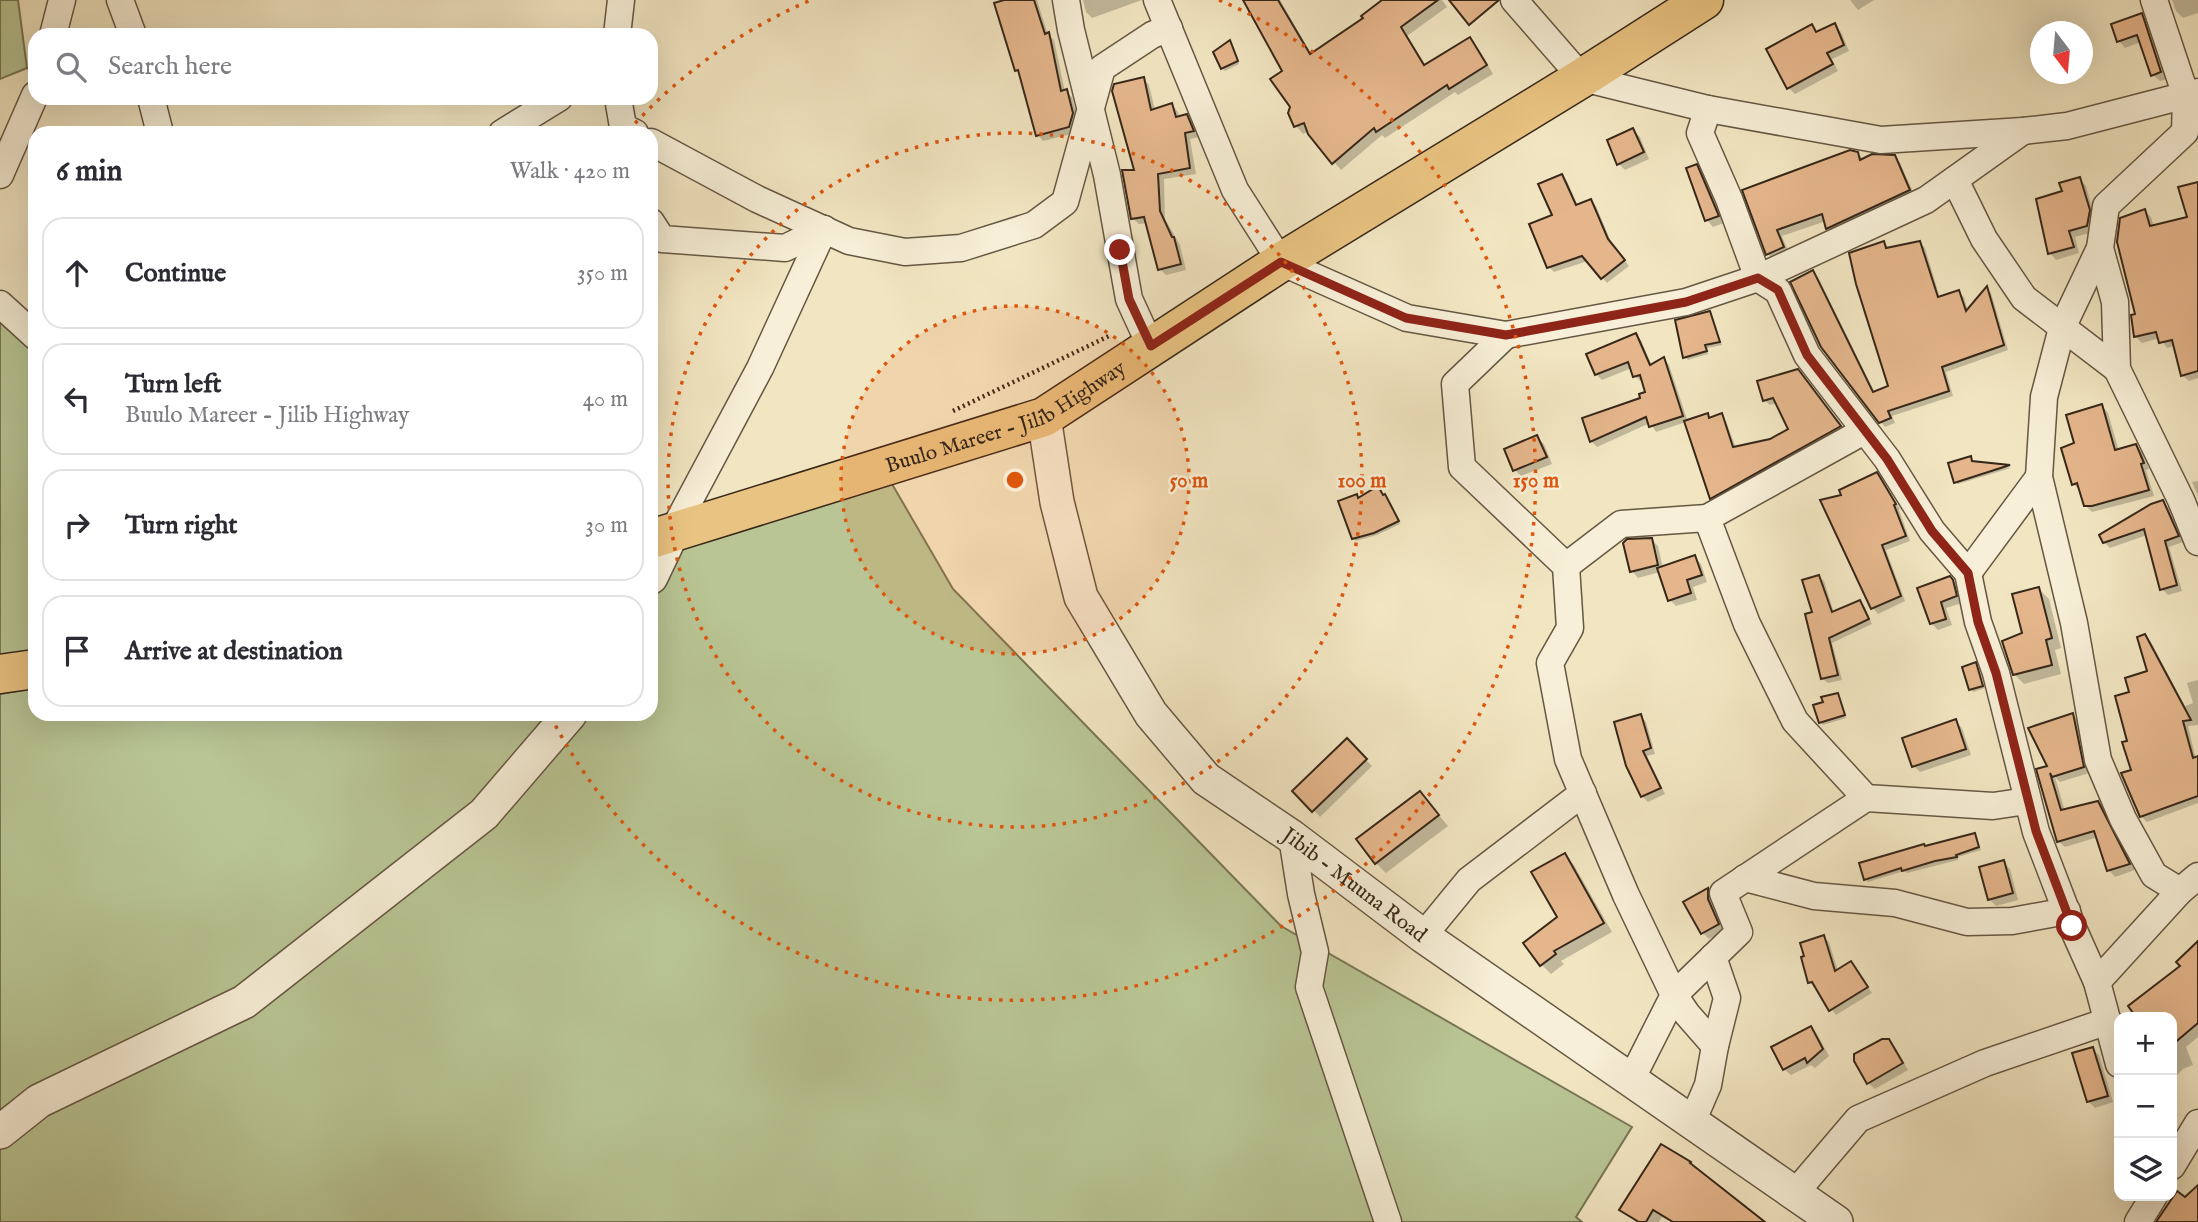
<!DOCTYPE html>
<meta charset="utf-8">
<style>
:root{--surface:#fff;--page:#f7f7f7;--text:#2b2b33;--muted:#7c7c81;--line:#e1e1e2}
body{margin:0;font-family:"IM FELL English",serif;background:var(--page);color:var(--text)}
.controls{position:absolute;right:21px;bottom:21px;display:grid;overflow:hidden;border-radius:14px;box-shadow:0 7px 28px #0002}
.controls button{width:63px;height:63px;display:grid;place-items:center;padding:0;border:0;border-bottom:2px solid var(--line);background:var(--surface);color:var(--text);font:35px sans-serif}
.compass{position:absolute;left:2030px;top:21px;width:63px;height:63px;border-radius:50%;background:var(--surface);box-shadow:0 7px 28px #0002;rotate:164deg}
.stop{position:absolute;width:21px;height:21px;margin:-16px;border:5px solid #8f2418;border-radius:50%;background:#fff}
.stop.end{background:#8f2418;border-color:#fff;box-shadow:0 2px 7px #0008}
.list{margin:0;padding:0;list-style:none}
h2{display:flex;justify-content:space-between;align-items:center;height:91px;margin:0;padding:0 28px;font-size:30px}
h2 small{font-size:23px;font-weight:400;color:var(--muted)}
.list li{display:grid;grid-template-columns:46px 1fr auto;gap:21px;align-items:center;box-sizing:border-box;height:112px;margin:0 14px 14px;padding:0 14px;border:2px solid var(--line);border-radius:21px}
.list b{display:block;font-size:26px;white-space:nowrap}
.list p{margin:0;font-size:23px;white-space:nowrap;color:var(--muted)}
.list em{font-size:23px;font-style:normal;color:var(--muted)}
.icon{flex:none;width:38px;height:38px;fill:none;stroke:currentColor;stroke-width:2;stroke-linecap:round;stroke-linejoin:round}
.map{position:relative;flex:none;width:2198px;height:1222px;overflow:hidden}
.search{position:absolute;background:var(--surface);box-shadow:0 7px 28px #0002;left:28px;top:28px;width:630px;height:77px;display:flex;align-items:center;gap:18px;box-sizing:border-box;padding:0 24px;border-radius:21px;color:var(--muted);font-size:26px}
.panel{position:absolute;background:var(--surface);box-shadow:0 7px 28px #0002;left:28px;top:126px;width:630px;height:595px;border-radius:21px}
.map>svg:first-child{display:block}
.green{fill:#b9c594;stroke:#787656;stroke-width:2}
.shadow{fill:#0003}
.building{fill:#e5b68c;stroke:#372719;stroke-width:2}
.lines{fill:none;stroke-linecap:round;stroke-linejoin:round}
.minor-casing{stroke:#665743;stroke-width:29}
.tertiary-casing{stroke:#665743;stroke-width:36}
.primary-casing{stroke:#372719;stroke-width:41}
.path{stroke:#372719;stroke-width:4.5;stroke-dasharray:2 3.5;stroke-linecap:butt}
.minor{stroke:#f7efd7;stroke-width:26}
.tertiary{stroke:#f7efd7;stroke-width:33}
.primary{stroke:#e9c381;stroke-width:38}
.route{stroke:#8f2418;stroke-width:9}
.ring{fill:none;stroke:#df560d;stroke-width:3.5;stroke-dasharray:3.5 7}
.labels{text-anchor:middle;stroke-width:5;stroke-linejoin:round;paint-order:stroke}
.street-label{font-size:21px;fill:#372719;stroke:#f7efd7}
.centre{fill:#df560d;stroke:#f7efd7;stroke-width:3.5}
.ring-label{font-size:21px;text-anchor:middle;font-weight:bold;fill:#df560d;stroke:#f7efd7;stroke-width:5;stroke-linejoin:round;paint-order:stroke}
</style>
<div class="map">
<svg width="2198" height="1222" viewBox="0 0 2198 1222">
<rect width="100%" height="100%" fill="#f2e6c2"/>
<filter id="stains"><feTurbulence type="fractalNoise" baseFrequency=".00286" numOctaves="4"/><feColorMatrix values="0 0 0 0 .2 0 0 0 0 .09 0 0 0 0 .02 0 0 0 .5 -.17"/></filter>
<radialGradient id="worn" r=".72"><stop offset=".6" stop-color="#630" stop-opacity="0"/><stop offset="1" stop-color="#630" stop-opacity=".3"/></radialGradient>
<g class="green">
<polygon points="0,0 18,0 27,68 0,79"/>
<polygon points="35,309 35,651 0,657 0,317"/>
<polygon points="892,484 953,589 1281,926 1632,1127 1576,1217 1582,1222 0,1222 0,694 35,688 35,714 651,714 651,559"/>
</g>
<g class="shadow">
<polygon points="1010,0 1037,0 1048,35 1054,40 1065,92 1072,97 1078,120 1075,133 1043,141 1038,135 1021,75 1016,70"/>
<polygon points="1083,0 1142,0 1092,18 1086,12"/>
<polygon points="1245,0 1280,0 1312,55 1365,18 1385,0 1442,0 1447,7 1407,36 1426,66 1469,39 1477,47 1493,74 1458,95 1455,92 1385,138 1382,135 1341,170 1308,132 1303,134 1296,126 1285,71"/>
<polygon points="1850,0 1874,0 1858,10"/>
<polygon points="2172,0 2198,0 2198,13 2183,18 2176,11"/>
<polygon points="2141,15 2148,21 2167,79 2160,81 2153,75 2141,42 2125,48 2119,41"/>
<polygon points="1812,26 1818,33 1835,26 1841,32 1849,51 1832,59 1838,71 1795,94 1789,88"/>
<polygon points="1230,43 1239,64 1225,71 1222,68"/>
<polygon points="1143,79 1149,85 1155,110 1172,105 1178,112 1180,118 1186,116 1193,123 1199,137 1190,139 1196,174 1164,179 1165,219 1180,245 1186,270 1166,275 1160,269 1148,223 1139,224 1132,218"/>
<polygon points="1633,130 1640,137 1649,159 1625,170 1619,164"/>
<polygon points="1857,153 1864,160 1894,157 1900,163 1915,196 1834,234 1828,228 1826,221 1782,236 1789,253 1774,260 1768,254 1744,191"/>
<polygon points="1696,166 1703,173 1724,223 1713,227 1707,220"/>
<polygon points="1562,176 1567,181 1578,206 1591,201 1596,206 1613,246 1629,266 1607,283 1588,261 1554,272 1549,267"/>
<polygon points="2080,179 2086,186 2095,218 2093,232 2075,237 2079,253 2056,260 2050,253 2064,192"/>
<polygon points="2198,181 2198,378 2189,381 2182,375 2175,346 2167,348 2160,338 2142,343 2136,337 2133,317 2137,315 2145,211 2151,217 2154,227 2189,218 2180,189"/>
<polygon points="1884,243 1889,248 1920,243 1925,248 1940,298 1958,292 1964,297 1968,311 1987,289 1991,293 2008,350 1946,372 1953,396 1892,416 1895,423 1885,427 1880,421 1813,272 1818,277 1875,393 1890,387"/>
<polygon points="1709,313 1722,345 1707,348 1708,354 1688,360 1685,357"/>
<polygon points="1636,335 1641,340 1652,366 1664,359 1669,365 1688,422 1707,415 1711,419 1721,415 1726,421 1736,448 1771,440 1790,429 1777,403 1770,405 1764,400 1803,376 1845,431 1716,503 1711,498 1686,422 1656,432 1650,423 1597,447 1591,441 1584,419 1642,399 1647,393 1643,381 1640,381 1635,376 1632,368 1602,380 1596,374"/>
<polygon points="2102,406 2108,413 2119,451 2136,446 2142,452 2149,469 2146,470 2154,496 2092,512 2085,505 2080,490 2073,484 2076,444"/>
<polygon points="1537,438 1544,444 1552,464 1521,476 1515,470"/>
<polygon points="1970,458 1974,463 2011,468 1958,484 1955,482"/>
<polygon points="1876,474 1900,509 1899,510 1910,541 1886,550 1905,601 1878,614 1873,608 1843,496"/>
<polygon points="2198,481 2198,496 2192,482"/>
<polygon points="1356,496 1359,499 1384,497 1387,499 1400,524 1377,535 1356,541 1353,538"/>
<polygon points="2163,502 2169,508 2183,542 2169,547 2182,591 2168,595 2162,589 2147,535 2110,548 2104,542"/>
<polygon points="1651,539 1658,546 1663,568 1694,557 1701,564 1707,582 1693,587 1697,600 1676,606 1670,600 1660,572 1638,578 1632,571"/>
<polygon points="1819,577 1824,581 1834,613 1860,602 1865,607 1872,624 1832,643 1842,680 1828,683 1823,679 1807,616 1814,614"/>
<polygon points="1950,578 1959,589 1962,603 1946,608 1952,625 1938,630 1931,623"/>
<polygon points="2039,589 2049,599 2061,648 2055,650 2061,674 2024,684 2014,674"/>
<polygon points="2145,636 2151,642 2185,706 2193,703 2187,683 2198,680 2198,725 2188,726 2196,759 2198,758 2198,803 2147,822 2141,816 2129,742 2132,693 2149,672"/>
<polygon points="1975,664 1985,688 1973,692 1971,689"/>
<polygon points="1838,695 1846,718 1823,725 1820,722 1825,703"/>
<polygon points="2072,715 2079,721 2089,773 2060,782 2055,777 2065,811 2098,803 2104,809 2135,870 2115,877 2109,870 2098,837 2065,847 2058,841 2049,767"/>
<polygon points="1641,716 1646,722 1655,754 1647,756 1665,794 1648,802 1642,796"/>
<polygon points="1955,721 1962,728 1971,755 1920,772 1914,766"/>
<polygon points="1347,741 1372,766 1320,817 1295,791"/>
<polygon points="1420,793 1448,826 1386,873 1376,863"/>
<polygon points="1975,835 1981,850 1958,857 1958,860 1907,873 1904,871 1868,882 1865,879 1925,847"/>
<polygon points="1565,855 1574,865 1612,932 1561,961 1564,964 1551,974 1542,965 1559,917"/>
<polygon points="2003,862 2010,869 2018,900 1996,906 1989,899"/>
<polygon points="1708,890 1714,896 1714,907 1724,931 1709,939 1703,933 1686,903"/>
<polygon points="1823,937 1829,942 1838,971 1851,963 1872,993 1836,1015 1810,982"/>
<polygon points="2198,944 2198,1037 2186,1047 2193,1065 2183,1069 2172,1080 2172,1017 2138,1017 2130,1006 2182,966"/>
<polygon points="1811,1028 1817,1034 1829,1056 1815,1068 1811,1065 1791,1075 1784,1069"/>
<polygon points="1888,1040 1895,1047 1908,1070 1875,1089 1868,1083"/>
<polygon points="2092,1049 2099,1055 2113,1102 2095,1108 2088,1101"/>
<polygon points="1744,1204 1762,1222 1671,1222 1662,1217 1659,1222 1636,1222 1621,1210 1742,1206"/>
</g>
<g class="building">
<polygon points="1004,0 1034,0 1045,34 1049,32 1061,91 1067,89 1073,113 1069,127 1036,136 1018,70 1015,71 994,3"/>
<polygon points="1243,0 1278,0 1310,54 1363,18 1361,16 1382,0 1438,0 1401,27 1424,65 1470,37 1487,65 1449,89 1447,85 1376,132 1374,128 1332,164 1308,134 1304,123 1294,127 1288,113 1290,107 1270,79 1282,71"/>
<polygon points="1449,0 1499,0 1469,25"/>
<polygon points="2142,13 2161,72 2151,76 2137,35 2117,42 2111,24"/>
<polygon points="1835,23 1844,45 1827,53 1833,64 1787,89 1766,49 1812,24 1816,32"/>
<polygon points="1230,40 1238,61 1221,69 1213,52"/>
<polygon points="1144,77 1151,110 1172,103 1176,117 1187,114 1194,131 1185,133 1190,168 1158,174 1160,211 1172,237 1174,237 1181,264 1158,270 1144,217 1131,219 1122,170 1134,170 1112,91 1114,84"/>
<polygon points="1633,128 1644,152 1617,165 1607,140"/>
<polygon points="1850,150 1858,152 1860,160 1872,154 1895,155 1910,190 1826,229 1822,214 1777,230 1784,247 1766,255 1742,190"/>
<polygon points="1697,164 1719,216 1705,221 1686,168"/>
<polygon points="1562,174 1576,205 1591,199 1608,239 1625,260 1601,279 1582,256 1547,268 1529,224 1552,215 1538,184"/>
<polygon points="2080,177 2090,210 2087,226 2069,231 2074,247 2048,254 2036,199 2062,191 2059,183"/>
<polygon points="2198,182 2198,371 2181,376 2172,340 2159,343 2156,332 2134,337 2131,315 2135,314 2117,242 2120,218 2145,209 2150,226 2187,217 2178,187"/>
<polygon points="1884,241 1886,248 1920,241 1938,297 1959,290 1966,311 1987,286 2004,345 1942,367 1949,391 1888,411 1891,418 1879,423 1821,347 1790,282 1813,270 1873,392 1888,386 1856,284 1849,253"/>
<polygon points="1710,311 1720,342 1705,345 1707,351 1683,358 1675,320"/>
<polygon points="1636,333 1650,365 1664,357 1683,416 1649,427 1646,417 1590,442 1582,418 1640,398 1639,394 1645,392 1640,375 1633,377 1628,362 1595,375 1586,354"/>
<polygon points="1798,369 1841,426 1710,499 1684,421 1708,413 1709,418 1722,413 1733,447 1770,439 1788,429 1773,398 1763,401 1757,381"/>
<polygon points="2102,404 2115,450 2136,444 2144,463 2141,464 2149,490 2092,506 2084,506 2077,483 2072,485 2061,448 2074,443 2066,415"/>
<polygon points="1537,435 1547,457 1513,471 1504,449"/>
<polygon points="1971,456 1972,461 2010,465 1954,483 1948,463"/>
<polygon points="1877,472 1896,504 1894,505 1906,536 1882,545 1901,596 1871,609 1820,500 1841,495 1839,490"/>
<polygon points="1378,486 1383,495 1385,494 1399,521 1374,533 1352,539 1338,501 1357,494 1358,498"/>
<polygon points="2163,500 2179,536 2165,541 2177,585 2160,590 2144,529 2103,543 2099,535 2151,504"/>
<polygon points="1652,538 1658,565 1630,572 1623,543 1627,539"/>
<polygon points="1695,555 1702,575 1687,580 1691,593 1668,601 1657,568"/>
<polygon points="1819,575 1832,612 1860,600 1869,619 1829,638 1838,675 1821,679 1805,614 1812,612 1802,580"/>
<polygon points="1950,576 1953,580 1957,596 1941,602 1946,619 1930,624 1917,588"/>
<polygon points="2039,587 2052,638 2046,640 2052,665 2013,675 2002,641 2022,633 2012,594"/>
<polygon points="2145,634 2191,720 2183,721 2193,758 2198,756 2198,796 2140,817 2121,773 2131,770 2122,742 2127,741 2115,696 2129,692 2125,678 2147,671 2137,637"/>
<polygon points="1976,662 1983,686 1969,690 1962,667"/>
<polygon points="1838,693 1845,715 1819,723 1813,705 1823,702 1821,697"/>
<polygon points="2073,713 2084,767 2052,777 2050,773 2061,810 2098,801 2130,864 2107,871 2094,831 2057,842 2036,769 2047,766 2028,728"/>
<polygon points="1641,714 1651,748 1643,751 1661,788 1641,797 1626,766 1614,722"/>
<polygon points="1956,719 1966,749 1912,767 1902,738"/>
<polygon points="1347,738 1367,759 1312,812 1292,791"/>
<polygon points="1420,791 1439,815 1375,864 1356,839"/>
<polygon points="1975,833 1979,847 1956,855 1957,857 1935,861 1902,871 1901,868 1864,880 1859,863 1924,844 1925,846"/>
<polygon points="1565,853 1604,923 1554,951 1556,954 1540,966 1523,943 1557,917 1531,872"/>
<polygon points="2004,860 2013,893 1988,900 1979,867"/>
<polygon points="1708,888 1708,899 1719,924 1701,934 1683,902"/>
<polygon points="1824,935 1835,971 1851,961 1868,987 1829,1011 1812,982 1808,983 1801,957 1804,956 1800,943"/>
<polygon points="2198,941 2198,1023 2172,1045 2172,1017 2136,1017 2128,1006 2180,966 2176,962"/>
<polygon points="1811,1026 1823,1049 1807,1063 1805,1058 1783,1070 1771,1047"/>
<polygon points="1882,1039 1889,1039 1903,1063 1867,1084 1854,1061 1854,1054"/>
<polygon points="2093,1047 2108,1096 2087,1102 2072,1053"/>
<polygon points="1661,1144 1691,1162 1690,1163 1765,1222 1673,1222 1653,1210 1646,1222 1639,1222 1619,1210"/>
<polygon points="2198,1185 2198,1222 2156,1222 2177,1191 2185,1197"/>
</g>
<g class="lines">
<g class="minor-casing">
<g id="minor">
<polyline points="120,0 133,35"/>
<polyline points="1066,0 1071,30 1107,175 1129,299 1151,347"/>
<polyline points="1157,0 1235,190 1281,262 1407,318 1506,335 1686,302 1758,278 1926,200 2023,131"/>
<polyline points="1514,0 1582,78 1708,109 1881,140 2023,131 2067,126 2198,92"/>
<polyline points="2154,0 2186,96 2185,132 2106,206 2100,248 2115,302 2117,369 2181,500 2198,542"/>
<polyline points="53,35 62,0"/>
<polyline points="617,35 621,0"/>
<polyline points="151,98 160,133"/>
<polyline points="618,98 623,127 635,133"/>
<polyline points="1708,109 1700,133 1729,199 1758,278 1778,291 1807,355 1887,459 1932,531 1968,573 1978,622 1996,673 2036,832 2072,926 2097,982 2119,1064"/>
<polyline points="502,133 559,98"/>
<polyline points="651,142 757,199 849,241 905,252 961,248 1034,225 1065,202 1102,68 1152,35 1169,28"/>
<polyline points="0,175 35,95"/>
<polyline points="1955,180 1984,239 2024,298 2117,369"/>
<polyline points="651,222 662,239 785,248 824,229"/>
<polyline points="2100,248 2062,328 2044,397 2039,477 2074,623 2098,760 2123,819 2154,875 2180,891"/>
<polyline points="0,304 35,336"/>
<polyline points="1506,335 1455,384 1462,467 1566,566 1570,628 1550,663 1568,759 1626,895 1674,995 1631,1080"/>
<polyline points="1707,518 1747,624 1795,721 1866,798 1993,806 2027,801"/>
<polyline points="672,533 760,368 824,229"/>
<polyline points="1566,566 1621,524 1707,518 1864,431"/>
<polyline points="1968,573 2039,477"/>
<polyline points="1292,837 1301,894 1315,952 1309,987 1388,1222"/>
<polyline points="1745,878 1814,896 1895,903 1967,922 2012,921 2067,911"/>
<polyline points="1423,936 1469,880 1583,793"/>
<polyline points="2097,982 2180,891 2198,876"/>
<polyline points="1715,1046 1687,1014 1674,995 1739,932 1723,893 1866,798"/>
<polyline points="1692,1122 1708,1085 1715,1046 1727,998 1713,957"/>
<polyline points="2172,1166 2198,1123"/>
<polyline points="1795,1193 1858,1119 1985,1063 2108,1021"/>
<polyline points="2138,1222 2154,1196"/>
</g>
</g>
<g class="tertiary-casing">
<g id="tertiary">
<path id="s1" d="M1044,417l13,85 24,95 70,117 55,65 86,58 131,99 413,286"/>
<polyline points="651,577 672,533"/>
<polyline points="0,1132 39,1101 244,1002 484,814 570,714"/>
</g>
</g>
<g class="primary-casing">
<g id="primary">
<path id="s2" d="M651,539l393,-122 237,-155 301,-184 122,-78"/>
<polyline points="0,674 35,669"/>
</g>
</g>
<polyline class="path" points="953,411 1109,336"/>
<use href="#minor" class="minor"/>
<use href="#tertiary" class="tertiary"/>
<use href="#primary" class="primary"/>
</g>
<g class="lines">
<polyline class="route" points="1120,250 1129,299 1151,346 1281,262 1406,318 1506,335 1686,302 1758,278 1778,290 1807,355 1887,459 1932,531 1968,573 1978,622 1996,673 2036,831 2072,926"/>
</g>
<circle cx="1015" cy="480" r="174" fill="#df560d" fill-opacity=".12"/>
<g class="ring">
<circle cx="1015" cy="480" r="174"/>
<circle cx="1015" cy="480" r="347"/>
<path d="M628 131A521 521 0 0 1 811 0M1219 0A521 521 0 1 1 551 717"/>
</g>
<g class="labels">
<g class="street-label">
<text dy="7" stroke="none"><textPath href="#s2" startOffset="376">Buulo Mareer - Jilib Highway</textPath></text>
<text dy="7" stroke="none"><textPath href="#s1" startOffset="588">Jibib - Muuna Road</textPath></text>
</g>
</g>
<circle cx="1015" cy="480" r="10" class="centre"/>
<g class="ring-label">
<text x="1189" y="487">50 m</text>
<text x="1362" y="487">100 m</text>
<text x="1536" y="487">150 m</text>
</g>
<rect width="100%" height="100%" filter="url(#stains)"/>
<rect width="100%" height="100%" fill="url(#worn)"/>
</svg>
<div class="controls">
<button>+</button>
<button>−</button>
<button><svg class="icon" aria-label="layers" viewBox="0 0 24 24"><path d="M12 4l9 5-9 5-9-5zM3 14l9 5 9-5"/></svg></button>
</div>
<svg class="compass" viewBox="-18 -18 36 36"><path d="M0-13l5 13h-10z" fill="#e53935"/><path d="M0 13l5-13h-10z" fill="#7c7c81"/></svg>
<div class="stop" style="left:2072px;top:926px"></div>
<div class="stop end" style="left:1120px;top:250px"></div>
<div class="search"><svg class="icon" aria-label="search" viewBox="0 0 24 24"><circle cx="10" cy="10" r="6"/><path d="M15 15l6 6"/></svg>Search here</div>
<section class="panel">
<h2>6 min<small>Walk · 420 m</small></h2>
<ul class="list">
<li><svg class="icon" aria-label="ahead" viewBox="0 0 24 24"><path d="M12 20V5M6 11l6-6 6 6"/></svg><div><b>Continue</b></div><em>350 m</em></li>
<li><svg class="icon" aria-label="left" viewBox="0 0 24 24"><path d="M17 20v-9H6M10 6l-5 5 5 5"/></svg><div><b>Turn left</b><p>Buulo Mareer - Jilib Highway</p></div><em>40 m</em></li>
<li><svg class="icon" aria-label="right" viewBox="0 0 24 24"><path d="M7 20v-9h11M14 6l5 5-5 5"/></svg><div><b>Turn right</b></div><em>30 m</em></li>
<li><svg class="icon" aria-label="arrive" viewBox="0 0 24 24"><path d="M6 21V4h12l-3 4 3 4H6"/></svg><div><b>Arrive at destination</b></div></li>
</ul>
</section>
</div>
